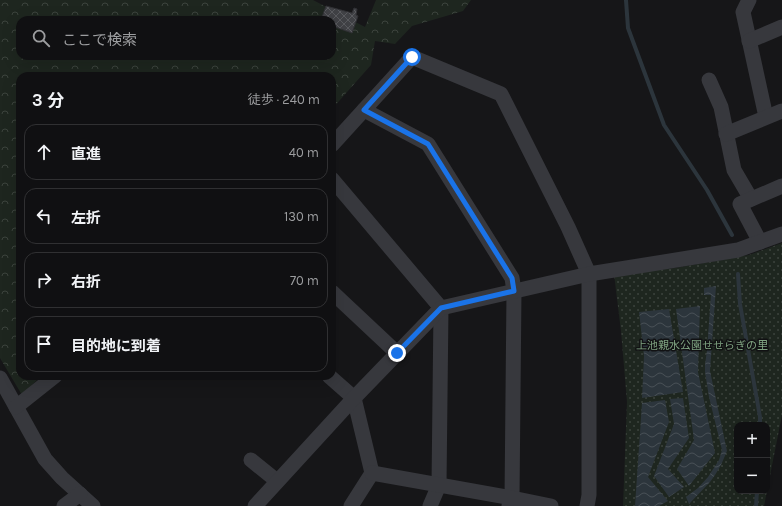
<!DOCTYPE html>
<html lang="ja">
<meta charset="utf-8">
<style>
:root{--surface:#101012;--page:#1e1e20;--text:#f1f3f6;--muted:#9c9d9f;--line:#303032}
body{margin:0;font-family:Karla,"Noto Sans JP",sans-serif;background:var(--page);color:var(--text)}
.controls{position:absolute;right:12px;bottom:12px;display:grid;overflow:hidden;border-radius:8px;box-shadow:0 4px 16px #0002}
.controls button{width:36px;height:36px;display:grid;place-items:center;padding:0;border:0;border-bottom:1px solid var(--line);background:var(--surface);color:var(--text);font:20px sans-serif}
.stop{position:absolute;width:12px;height:12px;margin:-9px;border:3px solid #1a73e8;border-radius:50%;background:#fff}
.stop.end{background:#1a73e8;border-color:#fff;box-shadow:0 1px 4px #0008}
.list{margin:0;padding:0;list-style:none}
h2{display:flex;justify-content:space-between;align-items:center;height:52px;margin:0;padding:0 16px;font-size:17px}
h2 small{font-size:13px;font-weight:400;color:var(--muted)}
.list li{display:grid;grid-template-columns:26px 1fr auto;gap:12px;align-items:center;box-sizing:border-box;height:56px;margin:0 8px 8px;padding:0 8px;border:1px solid var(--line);border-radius:12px}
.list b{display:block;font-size:15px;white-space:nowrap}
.list em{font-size:13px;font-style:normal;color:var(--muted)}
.icon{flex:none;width:22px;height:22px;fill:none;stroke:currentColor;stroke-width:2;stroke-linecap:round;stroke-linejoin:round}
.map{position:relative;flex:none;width:782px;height:506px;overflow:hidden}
.search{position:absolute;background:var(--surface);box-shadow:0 4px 16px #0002;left:16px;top:16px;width:320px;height:44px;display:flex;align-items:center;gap:10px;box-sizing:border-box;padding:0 14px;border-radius:12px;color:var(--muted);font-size:15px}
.panel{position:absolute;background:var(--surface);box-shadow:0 4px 16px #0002;left:16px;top:72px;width:320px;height:308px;border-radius:12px}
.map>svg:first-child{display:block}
.grass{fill:url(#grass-dots);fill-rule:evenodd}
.forest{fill:url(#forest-crowns);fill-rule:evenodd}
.water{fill:url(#water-waves)}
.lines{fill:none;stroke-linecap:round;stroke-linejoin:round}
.stream{stroke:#2c353c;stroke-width:4}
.building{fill:url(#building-cross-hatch);stroke:#303034}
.minor{stroke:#37383d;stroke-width:15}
.route{stroke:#1a73e8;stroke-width:5}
.labels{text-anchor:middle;stroke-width:3;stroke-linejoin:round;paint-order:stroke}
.park-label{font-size:11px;fill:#7fa381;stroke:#111113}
</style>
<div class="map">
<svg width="782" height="506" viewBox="0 0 782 506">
<defs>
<pattern id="grass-dots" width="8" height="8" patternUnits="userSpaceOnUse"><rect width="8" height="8" fill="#1e261f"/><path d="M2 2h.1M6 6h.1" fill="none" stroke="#3c433d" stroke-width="1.8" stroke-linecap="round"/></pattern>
<pattern id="forest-crowns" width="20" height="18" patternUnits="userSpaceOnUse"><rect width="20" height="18" fill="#1e261f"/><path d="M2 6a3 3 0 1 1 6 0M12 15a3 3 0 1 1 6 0" fill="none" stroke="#3c433d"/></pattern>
<pattern id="water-waves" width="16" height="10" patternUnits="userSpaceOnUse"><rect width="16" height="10" fill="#2c353c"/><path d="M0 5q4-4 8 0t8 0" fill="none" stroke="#485056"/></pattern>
<pattern id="building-cross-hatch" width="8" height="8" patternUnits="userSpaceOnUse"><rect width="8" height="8" fill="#404145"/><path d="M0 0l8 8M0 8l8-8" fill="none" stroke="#595a5e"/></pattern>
</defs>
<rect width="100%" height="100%" fill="#161618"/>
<path class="grass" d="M782,243v172l-18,91h-141l4,-104 -6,-71 -7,-57 61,-6 74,-13zM737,425h30v66h-30z"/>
<path class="forest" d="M0,0h313l52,27 11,-27h95l-8,11 -51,15 -17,18 -20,-3 -4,24 -39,44v-33h-312v300h21l-19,19 -22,-37zM20,20h312v36h-312z"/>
<g class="water">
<polygon points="716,286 710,371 727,451 721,465 715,475 710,482 689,504 686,497 698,488 708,477 719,460 722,450 709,397 705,372 705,365 707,350 711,295 704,295 704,288"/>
<polygon points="700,306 698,372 715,453 689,486 677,469 694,440 676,309"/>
<polygon points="669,309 683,392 642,398 644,356 639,312"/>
<polygon points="683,398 689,438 668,469 684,487 669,497 654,476 674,424 670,399"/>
<polygon points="665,400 669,422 648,477 668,501 659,506 635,506 642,403"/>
</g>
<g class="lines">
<g class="stream">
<polyline points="626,0 628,28 664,125 707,190 732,235"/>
<polyline points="738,274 740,304 760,417 760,425"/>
<polyline points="756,506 757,491"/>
</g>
</g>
<polygon class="building" points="326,6 352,13 354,8 357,9 356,15 358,16 352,33 332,26 332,20 321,20"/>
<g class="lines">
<g class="minor">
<polyline points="749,0 743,12 766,117"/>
<polyline points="749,41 782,27"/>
<polyline points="709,80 721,107 734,170 751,199"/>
<polyline points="364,110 428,144 512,278 514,291 512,498 509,506"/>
<polyline points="726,134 782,111"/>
<polyline points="332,145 412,57 501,94 568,227 589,274 589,495 587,506"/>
<polyline points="332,179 441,308 439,485 430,506"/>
<polyline points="760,242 740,204 782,186"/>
<polyline points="332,292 397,353"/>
<polyline points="329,376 354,398 372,473 351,506"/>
<polyline points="0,378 45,459 62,478 93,506"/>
<polyline points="16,407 55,376"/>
<polyline points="251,460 277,481"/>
<polyline points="372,473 512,498 551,506"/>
<polyline points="64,506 80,494"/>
<polyline points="255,506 354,398 441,308 589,274 738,250 782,234"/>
</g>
</g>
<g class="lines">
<polyline class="route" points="397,353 441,308 514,291 512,278 428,144 364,110 412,57"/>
</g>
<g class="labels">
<g class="park-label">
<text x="702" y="349">上池親水公園せせらぎの里</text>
</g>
</g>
</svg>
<div class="controls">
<button>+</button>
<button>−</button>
</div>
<div class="stop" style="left:412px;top:57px"></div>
<div class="stop end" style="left:397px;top:353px"></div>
<div class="search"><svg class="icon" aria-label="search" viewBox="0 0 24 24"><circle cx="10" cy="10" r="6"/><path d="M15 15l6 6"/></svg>ここで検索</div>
<section class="panel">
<h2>3 分<small>徒歩 · 240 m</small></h2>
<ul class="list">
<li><svg class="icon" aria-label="ahead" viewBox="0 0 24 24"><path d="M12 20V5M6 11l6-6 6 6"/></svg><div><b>直進</b></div><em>40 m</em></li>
<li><svg class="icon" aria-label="left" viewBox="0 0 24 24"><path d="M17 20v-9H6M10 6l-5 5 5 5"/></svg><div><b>左折</b></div><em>130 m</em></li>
<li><svg class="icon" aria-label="right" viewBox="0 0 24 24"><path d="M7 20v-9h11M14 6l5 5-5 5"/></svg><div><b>右折</b></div><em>70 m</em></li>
<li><svg class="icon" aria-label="arrive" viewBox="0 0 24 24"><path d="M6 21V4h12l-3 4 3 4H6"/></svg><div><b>目的地に到着</b></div></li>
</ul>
</section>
</div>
